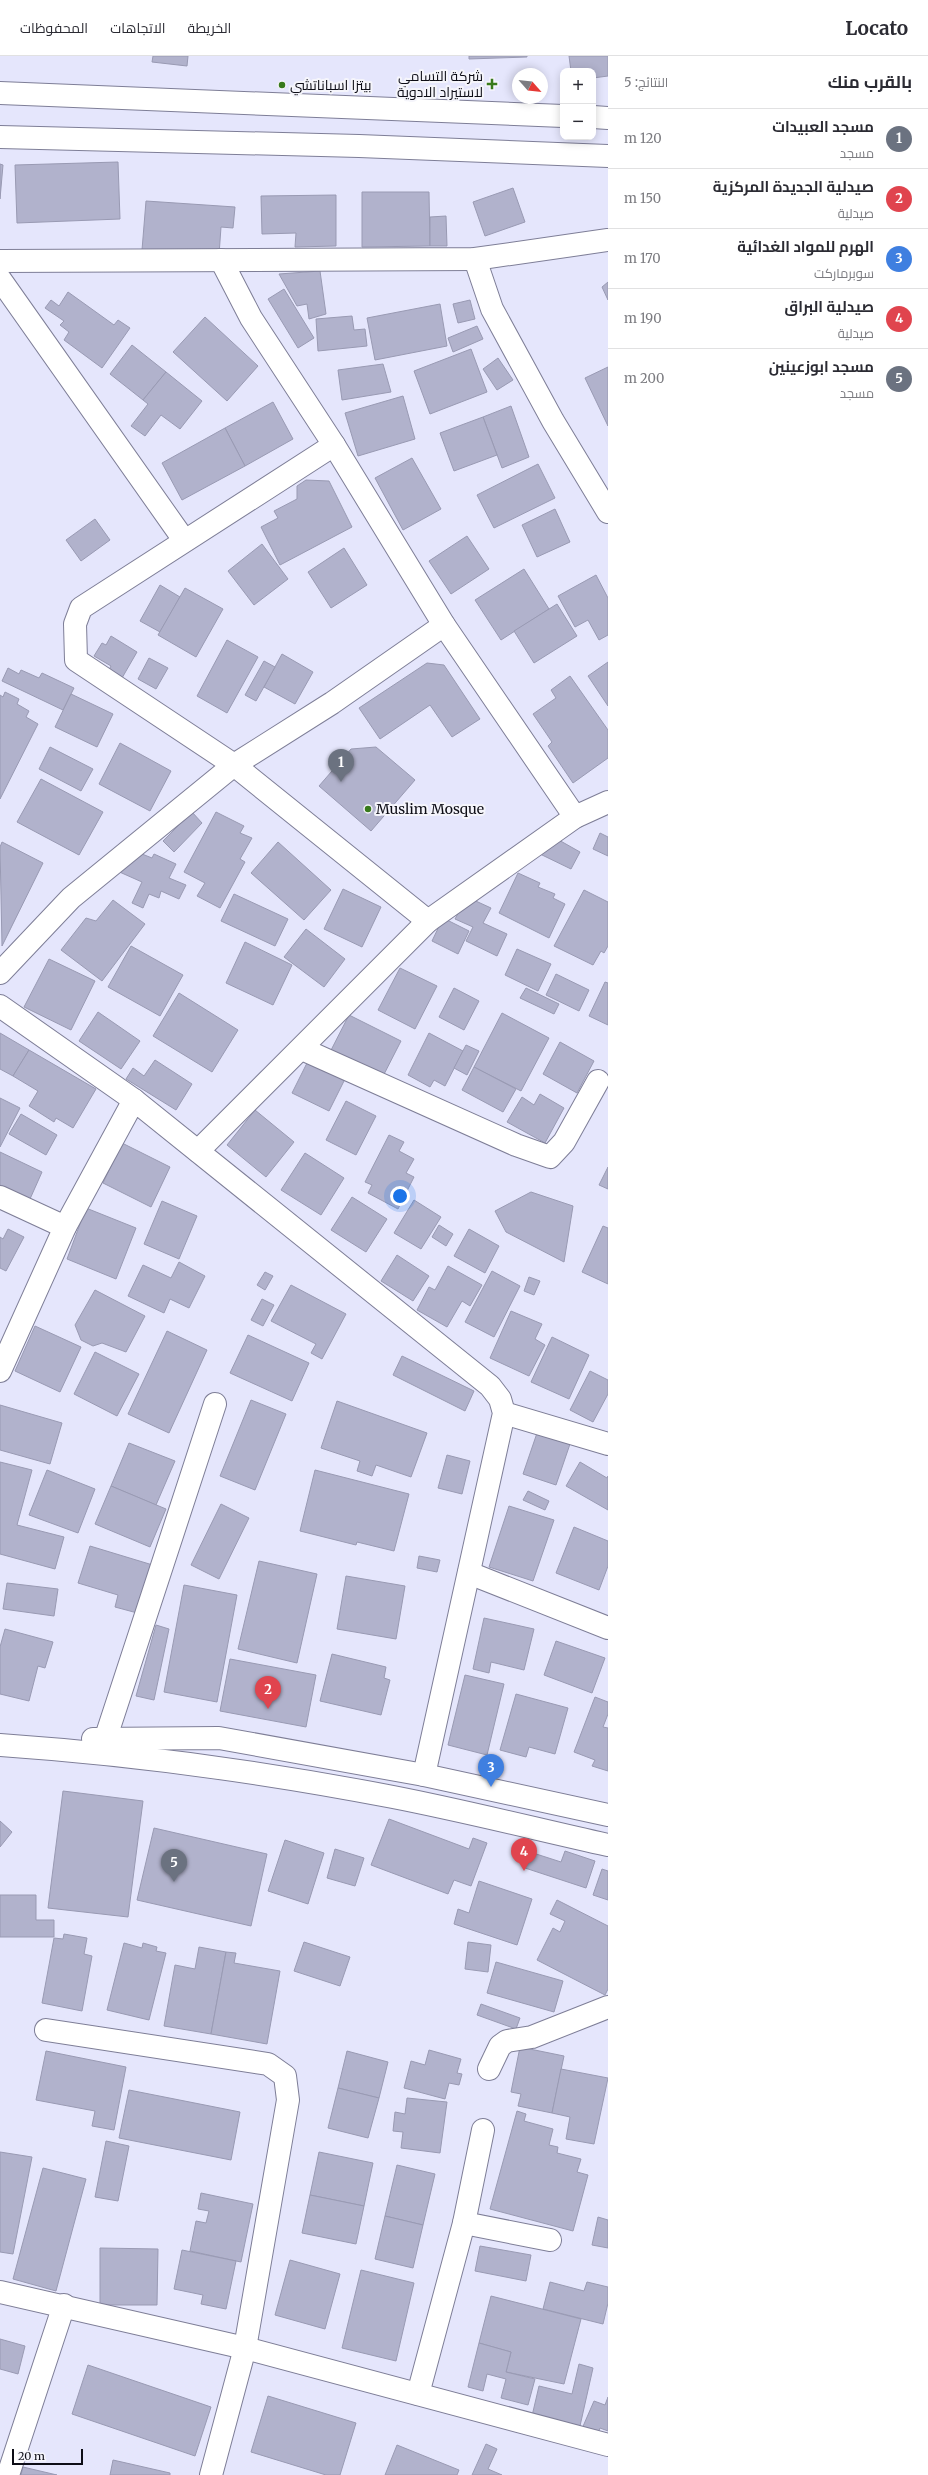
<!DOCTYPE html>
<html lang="ar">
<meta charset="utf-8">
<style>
:root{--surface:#fff;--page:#f2f2f3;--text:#2b2b33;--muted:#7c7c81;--line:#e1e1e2;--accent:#2563eb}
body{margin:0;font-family:Merriweather,Cairo,serif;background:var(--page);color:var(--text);direction:rtl}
.controls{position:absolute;right:12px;top:12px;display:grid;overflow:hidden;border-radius:8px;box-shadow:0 2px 10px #0003}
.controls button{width:36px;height:36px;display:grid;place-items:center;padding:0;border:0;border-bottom:1px solid var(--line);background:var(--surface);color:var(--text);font:20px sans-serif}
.compass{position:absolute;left:512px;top:12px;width:36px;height:36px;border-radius:50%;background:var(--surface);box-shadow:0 2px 10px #0003;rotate:117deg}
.scale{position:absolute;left:12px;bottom:10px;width:71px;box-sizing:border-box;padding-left:4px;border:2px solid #0d0d16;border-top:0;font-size:11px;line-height:14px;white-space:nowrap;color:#0d0d16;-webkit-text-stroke:3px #f5f5fb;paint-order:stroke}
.you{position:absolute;left:400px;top:1140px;width:14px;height:14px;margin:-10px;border:3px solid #fff;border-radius:50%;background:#1a73e8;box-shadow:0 0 0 6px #1a73e833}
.badge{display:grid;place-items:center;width:26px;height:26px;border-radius:50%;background:var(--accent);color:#fff;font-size:13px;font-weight:700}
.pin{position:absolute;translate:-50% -33px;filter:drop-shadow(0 1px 2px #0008)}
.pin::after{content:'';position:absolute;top:21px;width:14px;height:12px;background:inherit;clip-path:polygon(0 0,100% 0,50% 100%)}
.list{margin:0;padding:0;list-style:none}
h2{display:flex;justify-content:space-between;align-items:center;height:52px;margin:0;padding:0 16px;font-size:17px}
h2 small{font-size:13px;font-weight:400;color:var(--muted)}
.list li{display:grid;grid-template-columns:26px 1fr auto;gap:12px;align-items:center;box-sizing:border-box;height:60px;padding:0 16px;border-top:1px solid var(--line)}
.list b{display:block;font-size:15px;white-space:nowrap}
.list p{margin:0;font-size:13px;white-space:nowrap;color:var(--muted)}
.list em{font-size:13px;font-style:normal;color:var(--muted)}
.map{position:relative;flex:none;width:608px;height:2419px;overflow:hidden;direction:ltr}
header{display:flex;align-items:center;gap:24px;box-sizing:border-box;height:56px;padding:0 20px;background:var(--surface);border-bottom:1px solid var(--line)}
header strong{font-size:19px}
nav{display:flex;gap:22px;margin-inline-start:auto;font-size:14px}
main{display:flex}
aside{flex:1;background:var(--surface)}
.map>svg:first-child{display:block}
.building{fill:#b1b2cc;stroke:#999ab3}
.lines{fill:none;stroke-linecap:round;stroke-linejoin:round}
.minor-casing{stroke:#7e7e97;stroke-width:24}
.secondary-casing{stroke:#7e7e97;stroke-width:24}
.primary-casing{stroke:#7e7e97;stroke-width:24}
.minor{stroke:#fff;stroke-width:22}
.secondary{stroke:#fff;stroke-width:22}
.primary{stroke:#fff;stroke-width:22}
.poi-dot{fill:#387a1b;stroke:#f5f5fb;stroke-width:1.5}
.labels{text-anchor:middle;stroke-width:4;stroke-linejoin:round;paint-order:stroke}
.poi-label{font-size:14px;fill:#0d0d16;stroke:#f5f5fb;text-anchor:start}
</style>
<header>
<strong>Locato</strong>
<nav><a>الخريطة</a><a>الاتجاهات</a><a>المحفوظات</a></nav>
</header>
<main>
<aside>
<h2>بالقرب منك<small>النتائج: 5</small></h2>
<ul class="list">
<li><span class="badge" style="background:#6b7280">1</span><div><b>مسجد العبيدات</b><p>مسجد</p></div><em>120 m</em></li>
<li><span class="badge" style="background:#e0444e">2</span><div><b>صيدلية الجديدة المركزية</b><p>صيدلية</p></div><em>150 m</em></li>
<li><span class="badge" style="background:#3f7fe0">3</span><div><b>الهرم للمواد الغدائية</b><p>سوبرماركت</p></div><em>170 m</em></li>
<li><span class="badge" style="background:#e0444e">4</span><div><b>صيدلية البراق</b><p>صيدلية</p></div><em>190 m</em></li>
<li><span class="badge" style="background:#6b7280">5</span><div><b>مسجد ابوزعينين</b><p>مسجد</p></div><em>200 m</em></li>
</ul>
</aside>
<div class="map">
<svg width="608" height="2419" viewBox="0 0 608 2419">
<rect width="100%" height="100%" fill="#e5e6fc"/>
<g class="building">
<polygon points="153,0 188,0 187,10 152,6"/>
<polygon points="469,0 527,0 527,1 469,3"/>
<polygon points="569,0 608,0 608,20 593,22 593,15 571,15"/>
<polygon points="118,106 120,163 17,167 15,109"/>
<polygon points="0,108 3,109 0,143"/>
<polygon points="513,132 525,166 485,180 473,146"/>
<polygon points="362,136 429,136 430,190 362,191"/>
<polygon points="336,139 336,190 295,191 296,177 262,178 261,140"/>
<polygon points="146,145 235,151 233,172 221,171 219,199 142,194"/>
<polygon points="446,160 447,190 430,190 430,161"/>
<polygon points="320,215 326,258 309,263 307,248 297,250 279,218"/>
<polygon points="608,226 608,244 602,231"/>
<polygon points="284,233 314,282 298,292 268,243"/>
<polygon points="68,236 114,269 118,264 130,272 102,312 64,284 69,276 60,269 64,265 45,252 51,244 59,250"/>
<polygon points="470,244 475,263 458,267 453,248"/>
<polygon points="440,248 447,290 375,304 367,262"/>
<polygon points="352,260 354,274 365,273 367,290 318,295 316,263"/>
<polygon points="205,261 258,310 227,345 173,296"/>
<polygon points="477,270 483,283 453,296 448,282"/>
<polygon points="132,289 166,316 143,344 110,318"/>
<polygon points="471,293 487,336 430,358 414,315"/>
<polygon points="498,302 513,324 497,334 483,313"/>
<polygon points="383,308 391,336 342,344 338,314"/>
<polygon points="608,311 608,370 585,322"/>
<polygon points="166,316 202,345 180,373 161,359 145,380 131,370 148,348 143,344"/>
<polygon points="403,340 415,383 358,400 345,357"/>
<polygon points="273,346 293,383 245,410 225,372"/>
<polygon points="511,350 529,401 502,412 483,361"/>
<polygon points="483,361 497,399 454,415 440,377"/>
<polygon points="225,372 245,410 182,444 162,407"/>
<polygon points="412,402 441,453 403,474 375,422"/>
<polygon points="538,408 555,442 494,472 477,439"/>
<polygon points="306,424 329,425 352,471 280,509 261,471 278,462 274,455 297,443 297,430"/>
<polygon points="555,453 570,486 537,501 522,469"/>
<polygon points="95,463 110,484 81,505 66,484"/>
<polygon points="467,480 489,513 451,538 429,505"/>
<polygon points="262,488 288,523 254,549 228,515"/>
<polygon points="344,492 367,529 331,552 308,516"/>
<polygon points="524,513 549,553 501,584 475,544"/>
<polygon points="596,519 608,542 608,579 599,584 588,564 575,571 558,540"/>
<polygon points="160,529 180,541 160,576 140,565"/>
<polygon points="185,532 223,553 196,601 158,579"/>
<polygon points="557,548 577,580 534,607 514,575"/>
<polygon points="111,580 137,596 122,622 109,614 111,610 94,600 102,587 106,589"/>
<polygon points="227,584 258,601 227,657 197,640"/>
<polygon points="282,598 313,616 295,648 264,631"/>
<polygon points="149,602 168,612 156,633 138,623"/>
<polygon points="264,605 275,611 256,645 245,639"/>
<polygon points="608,606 608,650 588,620"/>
<polygon points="427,607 444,609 480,663 452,681 430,649 380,683 359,652"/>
<polygon points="8,612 19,618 21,614 39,622 42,617 74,632 63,654 2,625"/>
<polygon points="570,620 608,674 608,702 573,727 548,690 552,686 533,658 556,642 551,634"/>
<polygon points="5,636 19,643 17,648 29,655 26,661 38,668 0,743 0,639 3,641"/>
<polygon points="71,638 113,658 97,691 55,671"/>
<polygon points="120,687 171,715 150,755 99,728"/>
<polygon points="50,691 93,713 81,735 39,713"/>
<polygon points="376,691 415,724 371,775 319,730 351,693"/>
<polygon points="41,723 103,756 79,799 17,766"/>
<polygon points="192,756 202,767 174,796 163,785"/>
<polygon points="216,756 244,770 240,777 252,782 240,803 245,806 220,852 197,840 205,827 184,816"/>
<polygon points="600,777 608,781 608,800 593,793"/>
<polygon points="557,783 580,796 571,813 540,798"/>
<polygon points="2,786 43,807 2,890 0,791"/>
<polygon points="278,786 331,834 304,864 251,817"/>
<polygon points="137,796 152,802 154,798 176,808 169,822 186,829 179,843 161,835 159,842 149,838 143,852 132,847 142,826 115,814"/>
<polygon points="518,817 540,827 538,831 555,838 553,842 565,848 549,882 499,857"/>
<polygon points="343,833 381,851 362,891 324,873"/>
<polygon points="584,834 608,846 608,890 604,897 601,895 593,909 554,890"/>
<polygon points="234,838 288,863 275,890 221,865"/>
<polygon points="467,841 491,852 483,867 507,878 497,900 466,885 473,871 455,863"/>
<polygon points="113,844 145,868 102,925 61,894 86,862 96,865"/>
<polygon points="443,862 469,875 458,898 432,885"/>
<polygon points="306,873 345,903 324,931 284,901"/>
<polygon points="245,886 292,909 273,949 226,927"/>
<polygon points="131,890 183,919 160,960 108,931"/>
<polygon points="517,893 551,908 538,935 505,919"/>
<polygon points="49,903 95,925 71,974 24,951"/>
<polygon points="400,912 437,930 415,973 378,954"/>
<polygon points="556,918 589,934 579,955 546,939"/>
<polygon points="605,926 608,927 608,969 589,960"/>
<polygon points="454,932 479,945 464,974 439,961"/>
<polygon points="526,932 559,948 554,958 520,942"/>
<polygon points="179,937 238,974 212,1016 153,980"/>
<polygon points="98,956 140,985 121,1013 79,985"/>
<polygon points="502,957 549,982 521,1035 474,1011"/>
<polygon points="349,959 401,985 379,1028 327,1002"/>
<polygon points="0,977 29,994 13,1020 0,1013"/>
<polygon points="429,977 463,995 445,1030 434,1024 430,1031 408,1019"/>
<polygon points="560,986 594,1005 577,1037 543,1018"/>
<polygon points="466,989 479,995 467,1019 454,1012"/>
<polygon points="29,994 96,1033 73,1072 56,1062 54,1066 29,1050 38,1035 13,1020"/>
<polygon points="155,1004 192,1028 176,1054 126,1023 133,1012 144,1020"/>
<polygon points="308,1005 345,1023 329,1055 292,1037"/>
<polygon points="474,1011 516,1033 503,1056 462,1034"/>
<polygon points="540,1038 564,1052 545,1087 507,1066 522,1041 534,1049"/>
<polygon points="0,1042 20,1052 0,1091"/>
<polygon points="346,1045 376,1060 356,1099 326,1084"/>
<polygon points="255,1054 294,1086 266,1121 227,1089"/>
<polygon points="21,1058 57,1079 46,1099 9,1078"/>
<polygon points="389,1079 404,1086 399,1095 414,1103 406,1117 414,1121 398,1153 368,1137 372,1129 365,1126"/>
<polygon points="122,1087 170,1111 151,1151 103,1127"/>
<polygon points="0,1096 42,1116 30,1143 0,1129"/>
<polygon points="305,1097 344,1122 321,1159 281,1134"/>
<polygon points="608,1111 608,1133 599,1129"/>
<polygon points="531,1136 573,1150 564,1206 506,1176 495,1155"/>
<polygon points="352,1141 387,1163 366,1196 331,1174"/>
<polygon points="414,1144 441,1161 421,1193 394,1177"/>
<polygon points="162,1145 197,1160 179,1203 144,1188"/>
<polygon points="86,1152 136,1172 116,1223 67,1203"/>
<polygon points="439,1169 453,1178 446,1190 432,1181"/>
<polygon points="603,1170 608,1172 608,1228 582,1216"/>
<polygon points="8,1173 24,1181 6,1215 0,1212 0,1181 3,1183"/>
<polygon points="469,1173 499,1190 485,1217 454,1200"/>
<polygon points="397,1199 429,1220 413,1245 381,1225"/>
<polygon points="179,1206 205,1220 189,1252 170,1243 164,1257 128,1240 143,1209 171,1222"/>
<polygon points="448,1210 482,1229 470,1250 462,1245 447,1271 417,1254 429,1231 435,1234"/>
<polygon points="492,1215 520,1230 494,1281 465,1266"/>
<polygon points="265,1216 273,1220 265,1234 257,1229"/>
<polygon points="529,1221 540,1225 534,1239 524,1235"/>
<polygon points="291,1229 346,1258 322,1303 311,1297 316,1288 271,1265"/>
<polygon points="95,1234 145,1260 126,1296 102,1287 93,1290 81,1284 75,1269"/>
<polygon points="262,1243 274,1249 263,1270 251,1264"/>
<polygon points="511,1255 542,1268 535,1283 545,1289 529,1320 490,1302"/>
<polygon points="35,1270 81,1291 60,1336 15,1315"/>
<polygon points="167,1275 207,1294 169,1377 128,1358"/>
<polygon points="248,1279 309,1307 292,1345 230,1317"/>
<polygon points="552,1281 589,1299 569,1343 531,1326"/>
<polygon points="95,1296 139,1318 117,1360 74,1338"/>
<polygon points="402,1300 474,1335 465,1355 393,1319"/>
<polygon points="590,1315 608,1324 608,1338 593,1366 570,1354"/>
<polygon points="251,1344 286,1358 255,1434 220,1420"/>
<polygon points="337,1345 427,1377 411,1421 376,1409 372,1420 357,1415 360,1405 321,1392"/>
<polygon points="0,1349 62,1367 50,1408 0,1394"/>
<polygon points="537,1377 570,1388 556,1429 523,1418"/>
<polygon points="129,1387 175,1405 156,1449 111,1430"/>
<polygon points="447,1399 470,1405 462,1438 438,1432"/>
<polygon points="0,1406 32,1414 17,1469 64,1481 55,1513 0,1498"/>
<polygon points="580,1406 607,1422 608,1420 608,1454 566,1430"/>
<polygon points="47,1414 95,1433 78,1477 29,1459"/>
<polygon points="315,1414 409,1438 394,1495 357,1486 356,1489 300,1475"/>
<polygon points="111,1430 166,1453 150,1491 95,1468"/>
<polygon points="528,1435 549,1445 545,1454 523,1444"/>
<polygon points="221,1448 249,1462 219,1523 191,1509"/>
<polygon points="509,1450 554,1464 533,1525 489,1511"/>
<polygon points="574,1471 608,1485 608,1510 599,1534 556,1517"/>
<polygon points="90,1490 156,1510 141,1558 115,1551 118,1539 78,1527"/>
<polygon points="419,1500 440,1504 437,1516 417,1512"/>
<polygon points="259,1505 317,1518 297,1607 238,1593"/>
<polygon points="346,1520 405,1530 396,1583 337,1573"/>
<polygon points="7,1527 58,1533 54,1560 3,1553"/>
<polygon points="184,1529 237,1539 217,1646 164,1636"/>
<polygon points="484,1562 534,1573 524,1614 491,1606 489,1617 473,1613"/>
<polygon points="156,1569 169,1573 154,1644 136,1640"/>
<polygon points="5,1573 53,1586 45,1612 38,1610 29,1645 0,1638 0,1591"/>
<polygon points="556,1585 605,1602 592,1637 544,1619"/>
<polygon points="332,1598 386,1611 384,1622 390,1624 381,1659 320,1645"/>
<polygon points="230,1603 316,1619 306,1671 220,1655"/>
<polygon points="465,1619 504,1628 487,1699 448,1689"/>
<polygon points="516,1638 568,1652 555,1698 529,1691 526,1701 500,1694"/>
<polygon points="595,1641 608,1646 608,1658 603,1671 608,1672 608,1715 592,1710 595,1704 574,1696"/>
<polygon points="63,1735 143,1745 128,1861 48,1852"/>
<polygon points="389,1763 469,1793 473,1782 487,1787 471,1830 454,1824 448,1838 371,1809"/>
<polygon points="0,1765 12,1776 0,1791"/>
<polygon points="154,1772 267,1798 251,1870 137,1844"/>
<polygon points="285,1784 324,1797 308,1848 268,1835"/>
<polygon points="335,1793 364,1802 355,1830 327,1822"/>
<polygon points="565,1795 595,1805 586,1832 525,1812 530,1796 561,1806"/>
<polygon points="602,1813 608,1815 608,1844 593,1839"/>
<polygon points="479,1825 532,1843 517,1889 454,1868 458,1853 469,1857"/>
<polygon points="0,1839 36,1839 36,1864 54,1864 54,1881 0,1881"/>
<polygon points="557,1844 608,1870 608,1933 605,1939 537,1904 553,1872 560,1876 565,1865 550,1858"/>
<polygon points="64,1878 87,1882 84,1898 92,1900 82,1955 42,1947 54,1882 63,1883"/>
<polygon points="304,1886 350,1901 340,1930 294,1915"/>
<polygon points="468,1886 491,1889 488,1916 465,1913"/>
<polygon points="124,1887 142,1892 143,1887 157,1891 156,1895 166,1897 149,1964 107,1954"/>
<polygon points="199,1891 226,1896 211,1978 164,1970 175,1909 195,1913"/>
<polygon points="226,1896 236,1897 234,1907 280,1915 267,1988 211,1978"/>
<polygon points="496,1906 563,1925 554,1956 487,1937"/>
<polygon points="481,1948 520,1962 516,1973 477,1959"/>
<polygon points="520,1991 564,2000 552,2057 518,2050 521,2038 511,2036"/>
<polygon points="429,1994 461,2003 457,2017 462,2018 459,2029 449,2027 445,2043 404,2032 411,2005 425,2009"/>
<polygon points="46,1995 126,2011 114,2074 92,2070 95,2055 36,2044"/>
<polygon points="347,1995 388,2006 379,2042 338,2032"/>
<polygon points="561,2013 608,2022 594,2088 566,2083 570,2061 552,2057"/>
<polygon points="338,2032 379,2042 368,2082 328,2072"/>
<polygon points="129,2034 240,2056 231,2104 119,2082"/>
<polygon points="407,2042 447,2046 440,2097 401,2092 403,2076 393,2075 395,2056 405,2058"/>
<polygon points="517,2055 526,2058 524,2065 553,2073 549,2089 558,2091 557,2097 581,2103 577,2116 588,2119 573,2175 490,2153"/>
<polygon points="106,2085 129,2090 118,2145 95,2141"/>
<polygon points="0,2096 32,2101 13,2198 0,2196"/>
<polygon points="319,2096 373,2107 364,2150 310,2139"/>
<polygon points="397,2109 435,2118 423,2169 385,2160"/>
<polygon points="43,2112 86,2123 56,2235 13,2223"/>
<polygon points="201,2137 253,2148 241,2206 190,2195 196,2165 206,2167 209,2155 198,2153"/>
<polygon points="310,2139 364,2150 356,2188 302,2177"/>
<polygon points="385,2160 423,2169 413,2212 375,2203"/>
<polygon points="598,2161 608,2164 608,2192 592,2189"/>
<polygon points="480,2190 531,2199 526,2225 475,2215"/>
<polygon points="100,2192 158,2193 157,2249 100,2249"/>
<polygon points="182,2194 236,2205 226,2253 201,2248 203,2239 174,2233"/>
<polygon points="290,2204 340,2218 325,2273 275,2259"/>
<polygon points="361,2214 414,2227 396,2305 342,2292"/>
<polygon points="550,2226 584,2235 587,2226 608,2231 608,2247 603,2268 543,2253"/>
<polygon points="491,2240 581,2263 564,2328 506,2316 511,2296 479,2287"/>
<polygon points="0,2283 25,2290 18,2318 0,2313"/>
<polygon points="479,2287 511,2296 506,2316 535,2323 528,2349 501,2342 506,2323 487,2318 483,2335 468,2331"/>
<polygon points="579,2308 593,2312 580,2370 532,2360 539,2330 572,2338"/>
<polygon points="88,2309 211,2351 195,2400 72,2358"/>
<polygon points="268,2340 356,2367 340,2419 326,2419 251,2396"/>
<polygon points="608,2341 608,2375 600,2372 596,2382 581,2375 594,2345 605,2349"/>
<polygon points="486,2388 497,2393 488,2413 502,2419 472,2419"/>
<polygon points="397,2389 459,2414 457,2419 385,2419"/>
<polygon points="113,2404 170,2417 170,2419 110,2419"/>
<polygon points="23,2411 57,2419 21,2419"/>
</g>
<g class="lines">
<g class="minor-casing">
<g id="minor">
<polyline points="475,203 492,253 553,365 608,456"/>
<polyline points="221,204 251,262 334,389 444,569 575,761"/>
<polyline points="0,205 475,203 608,184"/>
<polyline points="0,223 184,484"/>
<polyline points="334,389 81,552 75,568 76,604 234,709 428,865"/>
<polyline points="0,917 71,842 234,709 332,647 444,569"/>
<polyline points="0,950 134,1044"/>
<polyline points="302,993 516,1089 550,1101 564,1086 598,1025"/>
<polyline points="198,1095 428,865 575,761 608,746"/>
<polyline points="0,1141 65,1171"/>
<polyline points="0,1315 65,1171 134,1044 490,1330 500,1343 504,1357 424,1719"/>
<polyline points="504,1357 608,1388"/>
<polyline points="469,1517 608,1572"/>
<polyline points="96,1696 105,1684 215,1348"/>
<polyline points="46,1974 268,2008 285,2020 288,2044 245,2292 211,2419"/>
<polyline points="489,2013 500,1990 507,1985 532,1981 608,1951"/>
<polyline points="464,2167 550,2184"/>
<polyline points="0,2236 245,2292 608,2389"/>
<polyline points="418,2338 464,2167 483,2074"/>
<polyline points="8,2419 64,2249"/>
</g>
</g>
<g class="secondary-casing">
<g id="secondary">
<polyline points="93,1683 219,1682 424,1719 608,1759"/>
<path d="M0,1689c132,9 263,27 393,52 72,14 143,32 215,48"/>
</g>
</g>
<g class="primary-casing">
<g id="primary">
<polyline points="0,37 563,60"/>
<polyline points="593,61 608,62"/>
<polyline points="0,81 359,90 608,100"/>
</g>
</g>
<use href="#minor" class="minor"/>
<use href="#secondary" class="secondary"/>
<use href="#primary" class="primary"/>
</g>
<g class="poi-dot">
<path d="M490 22h4v4h4v4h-4v4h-4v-4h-4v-4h4z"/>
<circle cx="282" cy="29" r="4"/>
<circle cx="368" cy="753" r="4"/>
</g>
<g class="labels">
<g class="poi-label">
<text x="483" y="25" text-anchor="end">شركة التسامي<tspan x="483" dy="16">لاستيراد الادوية</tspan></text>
<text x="290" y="34">بيتزا اسباناتشي</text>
<text x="376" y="758">Muslim Mosque</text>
</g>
</g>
</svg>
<div class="controls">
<button>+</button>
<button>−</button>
</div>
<svg class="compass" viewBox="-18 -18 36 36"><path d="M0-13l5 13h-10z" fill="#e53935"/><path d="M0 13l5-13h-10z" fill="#7c7c81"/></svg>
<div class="scale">20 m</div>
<div class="you"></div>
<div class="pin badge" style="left:341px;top:726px;background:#6b7280">1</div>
<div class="pin badge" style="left:268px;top:1653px;background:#e0444e">2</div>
<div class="pin badge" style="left:491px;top:1731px;background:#3f7fe0">3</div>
<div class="pin badge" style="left:524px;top:1815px;background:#e0444e">4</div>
<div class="pin badge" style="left:174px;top:1826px;background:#6b7280">5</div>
</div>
</main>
